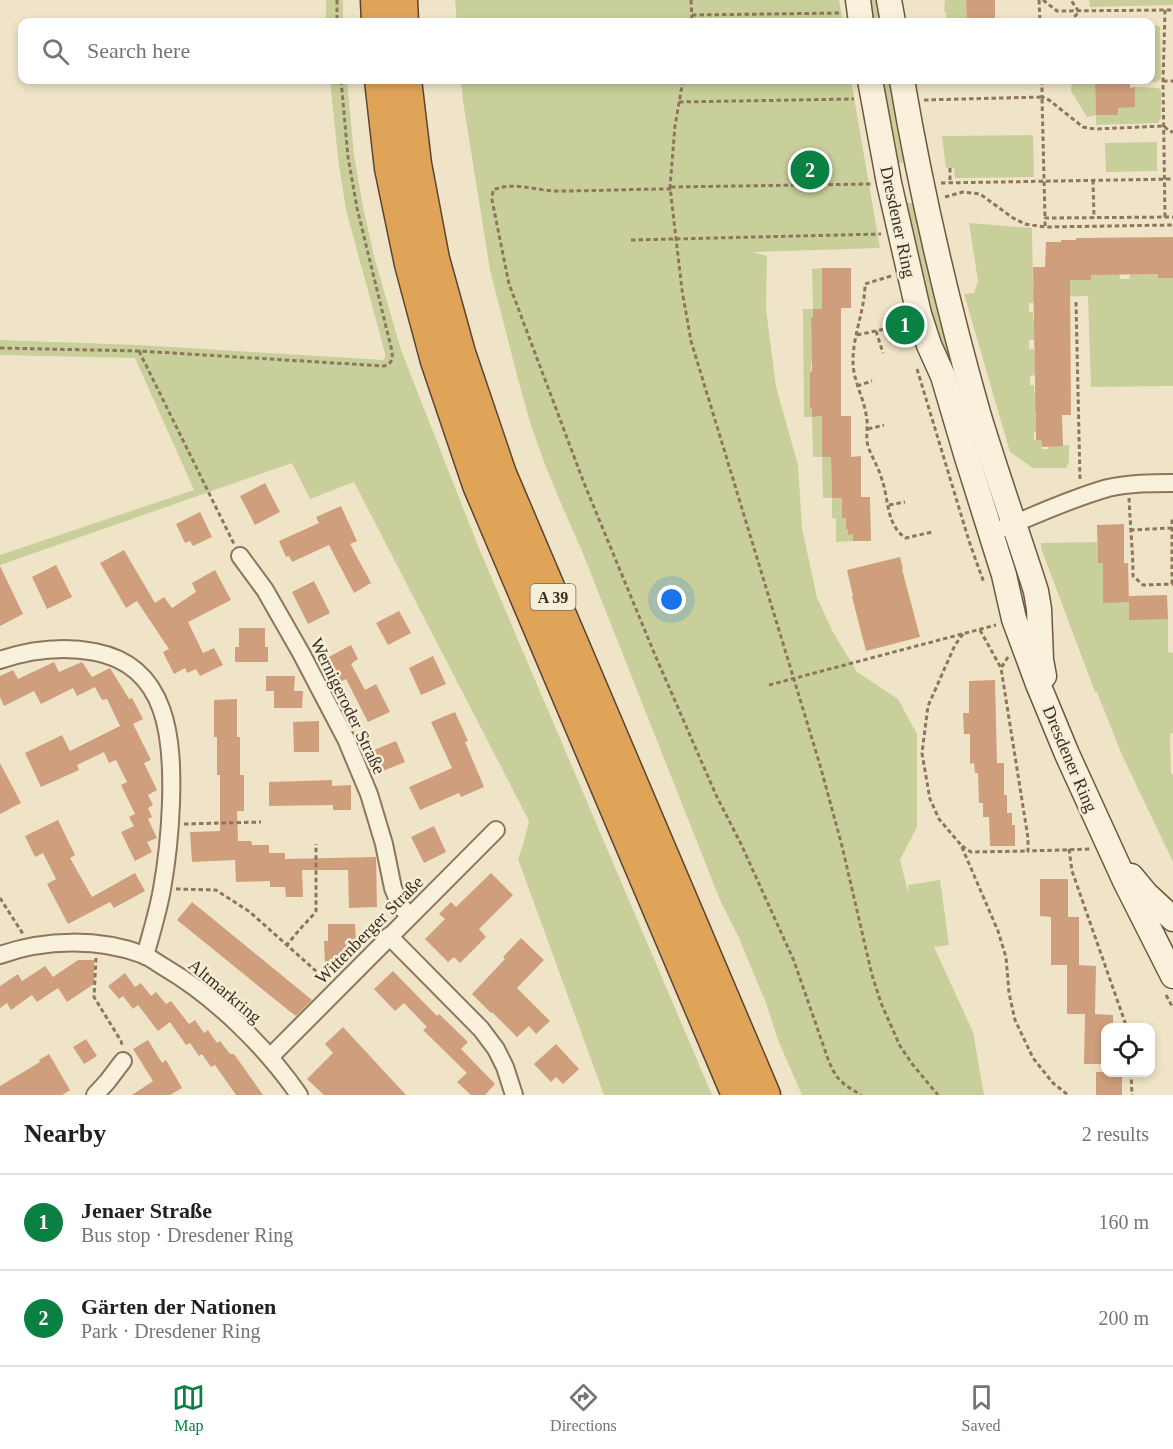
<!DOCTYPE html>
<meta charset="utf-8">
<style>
:root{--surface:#fff;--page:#f6f6f6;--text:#202124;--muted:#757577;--line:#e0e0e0;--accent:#0b8043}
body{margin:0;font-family:"Times New Roman",serif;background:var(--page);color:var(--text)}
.controls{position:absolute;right:18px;bottom:18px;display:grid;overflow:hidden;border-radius:12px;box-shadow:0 3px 9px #0003}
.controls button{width:54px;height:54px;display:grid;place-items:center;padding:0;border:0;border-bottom:2px solid var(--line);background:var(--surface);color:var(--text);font:30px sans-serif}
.you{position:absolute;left:672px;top:600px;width:21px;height:21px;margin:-15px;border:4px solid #fff;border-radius:50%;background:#1a73e8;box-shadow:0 0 0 9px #1a73e833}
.badge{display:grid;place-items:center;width:39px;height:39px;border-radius:50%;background:var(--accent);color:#fff;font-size:20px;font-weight:700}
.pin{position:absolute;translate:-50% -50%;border:3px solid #fff;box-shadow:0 2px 6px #0006}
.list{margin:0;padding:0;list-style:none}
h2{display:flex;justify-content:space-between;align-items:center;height:78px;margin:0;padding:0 24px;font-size:26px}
h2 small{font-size:20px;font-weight:400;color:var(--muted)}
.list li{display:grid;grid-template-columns:39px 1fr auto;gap:18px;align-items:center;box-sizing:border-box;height:96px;padding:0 24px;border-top:2px solid var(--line)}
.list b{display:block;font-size:22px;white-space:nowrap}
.list p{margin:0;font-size:20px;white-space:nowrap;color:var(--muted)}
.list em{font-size:20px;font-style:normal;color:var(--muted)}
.icon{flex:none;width:33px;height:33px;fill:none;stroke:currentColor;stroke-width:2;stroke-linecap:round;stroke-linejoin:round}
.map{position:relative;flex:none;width:1173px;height:1095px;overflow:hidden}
.search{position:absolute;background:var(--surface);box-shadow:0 3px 9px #0003;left:18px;right:18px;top:18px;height:66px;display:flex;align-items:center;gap:15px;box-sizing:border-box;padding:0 21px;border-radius:12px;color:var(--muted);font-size:22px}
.sheet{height:270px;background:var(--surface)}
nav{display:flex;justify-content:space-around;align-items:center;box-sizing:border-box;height:84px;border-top:2px solid var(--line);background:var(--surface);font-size:16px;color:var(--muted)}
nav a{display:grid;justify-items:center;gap:3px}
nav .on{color:var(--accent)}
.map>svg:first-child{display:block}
.green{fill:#c9cf9b}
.building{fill:#cf9f7d}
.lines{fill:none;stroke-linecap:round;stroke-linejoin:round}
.street-casing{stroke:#8d765c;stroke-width:20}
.secondary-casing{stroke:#6f573f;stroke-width:27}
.highway-casing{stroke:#5b4430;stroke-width:33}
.path{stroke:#8d765c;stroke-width:3;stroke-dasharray:4.5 3;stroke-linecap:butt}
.street{stroke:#faf1dc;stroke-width:16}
.secondary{stroke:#faf1dc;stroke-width:24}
.highway{stroke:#e0a458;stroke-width:30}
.labels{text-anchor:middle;stroke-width:5;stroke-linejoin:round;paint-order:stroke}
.shield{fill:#f7eed8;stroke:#756857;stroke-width:1.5}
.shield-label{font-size:16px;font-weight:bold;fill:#3d2e20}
.street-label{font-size:18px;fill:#3d2e20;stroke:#f7eed8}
</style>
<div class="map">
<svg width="1173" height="1095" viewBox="0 0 1173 1095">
<rect width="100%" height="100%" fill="#f0e4c8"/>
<g class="green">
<rect x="326" y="0" width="17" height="22"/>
<polygon points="455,0 839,0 843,22 457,22"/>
<polygon points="869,0 878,0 881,22 873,22"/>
<polygon points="945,0 966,0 967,22 947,22 946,12 944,11"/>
<polygon points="1089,0 1173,0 1173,5 1090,7"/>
<polygon points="1156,25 1160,27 1161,79 1156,82 1130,82 1130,80 1150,80 1151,28"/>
<polygon points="330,80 347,80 354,155 363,207 375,260 401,350 478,546 712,1095 604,1095 518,859 523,845 529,821 354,482 310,499 292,463 0,565 0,555 194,490 135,358 0,355 0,340 139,345 383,360 385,358 385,353 346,210 338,158"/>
<polygon points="461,80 851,80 880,248 753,252 767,256 766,309 776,387 798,465 802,528 817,598 833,632 857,672 898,699 917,734 917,827 900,860 909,895 908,885 940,880 949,945 934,947 973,1032 984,1095 802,1095 778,1040 766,1003 739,938 720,900 582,551 562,506 544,462 530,422 518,379 490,270 463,101"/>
<polygon points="882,80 890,80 892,93 913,163 890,163"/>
<polygon points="1072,80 1095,80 1096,115 1118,115 1118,108 1135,87 1159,88 1161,91 1161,118 1158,123 1096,125 1096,115 1087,117 1071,91"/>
<polygon points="1033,135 1034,177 955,178 954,168 946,168 942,136"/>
<polygon points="1157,142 1157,171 1106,172 1105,143"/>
<polygon points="897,203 921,203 936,266 929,273 962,401 989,485 980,488 957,412 921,274"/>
<polygon points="969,223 1032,228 1033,287 1040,303 1029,303 1029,312 1033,312 1033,320 1035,321 1036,340 1029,340 1029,349 1034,349 1034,357 1036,357 1036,375 1030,376 1030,385 1034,385 1034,393 1036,393 1037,411 1035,412 1036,431 1034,432 1034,440 1041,440 1042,449 1048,449 1048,446 1069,445 1069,462 1066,468 1033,468 1010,452 964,294 974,293 978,281"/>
<polygon points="822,268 822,309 813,309 813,318 811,318 812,354 813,363 811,363 810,408 812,408 813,417 822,416 822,457 831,457 832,498 842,498 842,518 846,518 846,529 848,529 848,534 853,534 853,541 836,542 836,519 832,518 832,498 823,498 822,457 813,457 812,417 804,417 803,309 813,309 812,269"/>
<polygon points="1158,270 1158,278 1173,278 1173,386 1091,387 1088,296 1060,297 1072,272 1091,275 1119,271 1120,279 1129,279 1130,274"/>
<polygon points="1097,542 1098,563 1103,563 1104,602 1129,602 1129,619 1168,619 1168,652 1173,653 1173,733 1170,734 1171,774 1173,774 1173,862 1122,755 1097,692 1095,692 1041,548 1041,543"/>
</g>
<g class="building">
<polygon points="966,0 995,0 995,22 967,22"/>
<polygon points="1095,80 1130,80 1130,88 1135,87 1135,107 1118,108 1118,115 1096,115"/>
<polygon points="1173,237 1173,278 1158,278 1158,274 1091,275 1091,280 1070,280 1071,415 1062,415 1063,446 1042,447 1041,440 1036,440 1033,267 1045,267 1046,242 1061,242 1061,240 1076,240 1076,238"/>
<polygon points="822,268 851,268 851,308 841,308 841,416 851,416 851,457 861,456 861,497 870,497 871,541 853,541 853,534 848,535 848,529 846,529 846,518 842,518 842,498 832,498 831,457 822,457 822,416 812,417 812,408 810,408 810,372 812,371 812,363 811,318 813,318 813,309 822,309"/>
<polygon points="265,483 280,512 255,525 240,496"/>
<polygon points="341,506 357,541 350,544 371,583 354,593 329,545 292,562 289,556 286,557 279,541 319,523 316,517"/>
<polygon points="200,512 212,537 193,546 190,541 185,543 176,524"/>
<polygon points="1124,524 1124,563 1128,563 1129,602 1103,603 1103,563 1098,563 1097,525"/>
<polygon points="124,550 155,603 164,597 172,608 196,592 192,583 215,570 231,600 188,622 203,653 214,648 223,665 200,676 196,669 187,673 185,668 174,674 163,652 169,649 137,601 126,608 100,563"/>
<polygon points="900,557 903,569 902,569 920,637 866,651 852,597 853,596 847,570"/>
<polygon points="56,565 72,597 47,609 32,577"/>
<polygon points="0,566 23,614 0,626"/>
<polygon points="314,581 330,613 308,624 292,592"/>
<polygon points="1167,595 1168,619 1129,620 1129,596"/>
<polygon points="399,611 411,633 388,645 376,623"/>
<polygon points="239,628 265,628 265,647 268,647 268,662 235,662 235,647 239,647"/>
<polygon points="351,645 358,659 351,664 365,690 376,684 390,712 368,722 346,679 338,683 325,659"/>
<polygon points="433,656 446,684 421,695 409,668"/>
<polygon points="54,662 59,672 82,662 92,677 110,668 129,699 132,698 143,719 133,724 151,760 144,763 157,790 148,795 153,805 148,808 152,817 148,819 157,838 147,842 152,852 135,861 121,832 134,826 129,817 135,814 121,785 127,782 116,760 109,763 104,752 77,765 79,770 41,787 25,753 62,735 70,751 120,726 107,699 102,700 95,687 77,696 73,688 41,704 34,691 4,706 0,697 0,676 13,670 18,679"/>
<polygon points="266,676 295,676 294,691 303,691 302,708 274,708 274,691 266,691"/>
<polygon points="995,680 997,763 1004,763 1004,795 1007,795 1007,813 1012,813 1012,825 1015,825 1015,846 990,846 989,817 983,817 983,803 979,803 978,773 975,773 974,763 970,764 970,734 964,734 963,713 969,713 969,681"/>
<polygon points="237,699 237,737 240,737 240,775 244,775 244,811 237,811 238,841 251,841 252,845 269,845 269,853 285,853 285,859 376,857 377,907 349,908 348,870 302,870 303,897 286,897 285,887 270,887 270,881 236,882 235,860 192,862 190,832 220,831 220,775 217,775 217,737 214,737 214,700"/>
<polygon points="455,712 468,741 465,742 484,787 461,797 459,793 420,810 409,787 452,768 431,722"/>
<polygon points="319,721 319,752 294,752 293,722"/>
<polygon points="396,741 405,762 383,771 374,750"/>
<polygon points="0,763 21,803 0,814"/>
<polygon points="332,780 332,786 351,785 351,810 333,810 333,805 269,806 269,782"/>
<polygon points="58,820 75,855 70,858 92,897 135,873 145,891 114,908 110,902 68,924 47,884 56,879 43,853 35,857 25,836"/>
<polygon points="434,826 446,852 424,863 411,837"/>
<polygon points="491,873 513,895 479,929 486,937 460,963 454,957 448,962 425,939 445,919 439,914 451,902 456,907"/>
<polygon points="1040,879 1068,879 1068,917 1079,917 1079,965 1096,966 1095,1014 1113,1015 1113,1028 1106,1028 1106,1064 1084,1064 1085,1014 1067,1014 1067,965 1051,965 1051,917 1040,916"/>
<polygon points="192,902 202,910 312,1000 296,1016 288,1010 177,920"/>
<polygon points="328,924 355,924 356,941 349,941 349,963 325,963 324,941 328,941"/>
<polygon points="521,938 544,960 517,988 550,1021 536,1034 529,1026 517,1037 492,1012 491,1013 472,994 505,959 503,957"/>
<polygon points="78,960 94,960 94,984 67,1002 58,988 37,1002 32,995 11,1010 7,1003 0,1008 0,986 18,974 22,981 45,966 53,977"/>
<polygon points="393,971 437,1016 439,1014 468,1042 461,1049 495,1084 485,1095 471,1095 457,1082 467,1073 423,1030 427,1027 404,1003 395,1011 374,989"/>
<polygon points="125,973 135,987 141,983 151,996 156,992 166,1004 171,1001 189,1024 195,1020 204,1033 208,1030 217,1043 220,1041 230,1054 234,1054 263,1095 236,1095 215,1065 211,1067 202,1054 199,1056 190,1043 186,1045 170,1022 158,1031 138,1005 133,1009 123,996 119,999 108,986"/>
<polygon points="343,1027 406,1095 324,1095 307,1079 333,1053 325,1044"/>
<polygon points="86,1039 97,1056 84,1064 73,1047"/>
<polygon points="148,1040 162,1063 166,1060 182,1088 170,1095 132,1095 153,1081 133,1049"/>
<polygon points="556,1044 579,1069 563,1084 556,1077 551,1082 534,1064"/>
<polygon points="49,1054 70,1090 62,1095 0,1095 0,1086 40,1062 39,1060"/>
<rect x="1096" y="1072" width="26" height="23"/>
</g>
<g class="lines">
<g class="street-casing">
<g id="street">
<path d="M991,533c39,-15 77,-34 117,-45 22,-5 43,-5 65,-5"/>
<polyline points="240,556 265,590 301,653 346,739 369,794 384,844 393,888 399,903 409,917"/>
<path d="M0,660c30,-10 63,-14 95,-8 74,14 78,89 76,151 -1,28 -4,58 -9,86 -4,23 -11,45 -17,67"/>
<polyline points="389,936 481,1029 496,1049 505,1067 514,1095"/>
<path d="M0,955c45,-16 99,-17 144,0 7,3 13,8 20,12 50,29 102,80 135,128"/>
<polyline points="270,1057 496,830"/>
<polyline points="95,1095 107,1082 123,1061"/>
</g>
</g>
<g class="secondary-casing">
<g id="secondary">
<polyline points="858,0 861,22"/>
<polyline points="889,0 893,22"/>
<polyline points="870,80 889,183 919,314 929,345 943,376 966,454 1004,575 1014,619 1038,684 1067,754 1125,881 1173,976"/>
<path d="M902,80c19,112 45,223 76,333 18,60 39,118 58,178l3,18 2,51 3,16"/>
<polyline points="1131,876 1146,894 1173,919"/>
</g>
</g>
<g class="highway-casing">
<g id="highway">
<polyline points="376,0 377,22"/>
<polyline points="402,0 403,22"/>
<polyline points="380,80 390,168 410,264 436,361 478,485 737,1095"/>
<polyline points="406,80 416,164 434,259 460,353 501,474 765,1095"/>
</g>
</g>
<g class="path">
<polyline points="337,0 337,22"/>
<polyline points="691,0 692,22"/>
<polyline points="1039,0 1040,22"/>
<polyline points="1043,0 1057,11 1173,10"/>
<polyline points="1165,10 1163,81 1165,217"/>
<polyline points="692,15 841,13"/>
<polyline points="1069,22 1079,12 1071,0"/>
<polyline points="683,80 675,126 670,187 682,290 691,341 820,765 842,846 872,975 881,1003 900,1046 913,1065 938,1095"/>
<polyline points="1042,80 1042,97 1049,100 1083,127 1095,129 1164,126 1169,131 1173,132"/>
<polyline points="1163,81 1173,81"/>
<polyline points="924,100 1042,97 1045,218"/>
<polyline points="679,102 854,99"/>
<polyline points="950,168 950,183"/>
<polyline points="1093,180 1094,218"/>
<polyline points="941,183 1173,179"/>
<polyline points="671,187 871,184"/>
<path d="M671,189c-38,0 -75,2 -113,2 -22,0 -44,-10 -65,-1l-1,10 17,84 75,199 71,172 61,140 25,49 53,117 35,101 7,14 9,9 16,10"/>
<polyline points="945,197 963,192 980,194 1013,218 1025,224 1045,227 1173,225"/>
<polyline points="1045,226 1045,218 1173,217"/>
<polyline points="631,240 881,234"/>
<path d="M891,276l-26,8c0,26 -12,50 -12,77 0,19 10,35 13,53 3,11 -1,22 2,32 4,12 11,22 14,34 7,19 4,46 24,58l26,-6"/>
<polyline points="1076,302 1080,480"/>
<polyline points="876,331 883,353"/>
<polyline points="857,335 903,325"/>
<path d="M0,348l139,3 245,15c12,-3 8,-14 6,-23l-33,-135 -9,-51 -7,-77"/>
<polyline points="139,351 234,544"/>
<polyline points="917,369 969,541 984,583"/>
<polyline points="857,386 872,381"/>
<polyline points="868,429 884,425"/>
<path d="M1129,498c1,26 4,52 4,78l10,9 30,-1"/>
<polyline points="889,505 905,502"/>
<polyline points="1130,530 1172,528"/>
<polyline points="1172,584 1172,519 1173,519"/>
<polyline points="980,630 1001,668"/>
<polyline points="963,634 955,645 928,706 922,753 928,788 930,799 939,819 961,845 998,931 1006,957 1009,993 1015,1020 1033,1058 1053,1083 1068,1095"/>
<polyline points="1008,657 1001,668 1028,838 1028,851 1090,849"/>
<polyline points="769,685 996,625"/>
<polyline points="184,824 261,822"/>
<polyline points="962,846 971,852 1028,851"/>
<polyline points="1069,849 1072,871 1127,1028"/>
<polyline points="176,889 216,890 250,912 326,980"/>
<polyline points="0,898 23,934"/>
<polyline points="286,946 300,929 313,915 316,911 316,844"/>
<polyline points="96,958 94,997 121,1041 122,1045"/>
<polyline points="1166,995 1173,1008"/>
<polyline points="1131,1072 1132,1095"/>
</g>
<use href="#street" class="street"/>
<use href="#secondary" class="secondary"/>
<use href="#highway" class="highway"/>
</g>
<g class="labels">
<rect class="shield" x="530.5" y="584" width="45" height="26" rx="4.5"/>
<g class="shield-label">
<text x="553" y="603">A 39</text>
</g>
<g class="street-label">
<text transform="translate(898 222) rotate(78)" y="6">Dresdener Ring</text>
<text transform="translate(348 706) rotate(64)" y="6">Wernigeroder Straße</text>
<text transform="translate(1070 759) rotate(67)" y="6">Dresdener Ring</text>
<text transform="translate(369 930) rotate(-45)" y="6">Wittenberger Straße</text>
<text transform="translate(225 991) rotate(40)" y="6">Altmarkring</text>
</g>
</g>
</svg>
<div class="controls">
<button><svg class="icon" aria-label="locate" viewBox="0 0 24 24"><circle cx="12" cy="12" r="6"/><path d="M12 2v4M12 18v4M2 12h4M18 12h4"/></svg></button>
</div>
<div class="you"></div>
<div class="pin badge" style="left:905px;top:325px">1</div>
<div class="pin badge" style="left:810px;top:170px">2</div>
<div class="search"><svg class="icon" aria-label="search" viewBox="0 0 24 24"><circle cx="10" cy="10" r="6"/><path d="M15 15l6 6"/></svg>Search here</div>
</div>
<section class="sheet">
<h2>Nearby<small>2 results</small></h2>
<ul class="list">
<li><span class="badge">1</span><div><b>Jenaer Straße</b><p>Bus stop · Dresdener Ring</p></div><em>160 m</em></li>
<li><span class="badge">2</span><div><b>Gärten der Nationen</b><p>Park · Dresdener Ring</p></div><em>200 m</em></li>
</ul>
</section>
<nav>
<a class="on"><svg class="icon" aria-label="map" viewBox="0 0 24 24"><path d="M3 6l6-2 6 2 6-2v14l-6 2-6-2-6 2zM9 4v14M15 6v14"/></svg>Map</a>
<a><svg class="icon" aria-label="directions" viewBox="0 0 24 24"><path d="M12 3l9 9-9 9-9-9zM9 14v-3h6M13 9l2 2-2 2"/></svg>Directions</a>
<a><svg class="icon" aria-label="saved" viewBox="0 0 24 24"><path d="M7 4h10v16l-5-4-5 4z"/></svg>Saved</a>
</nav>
